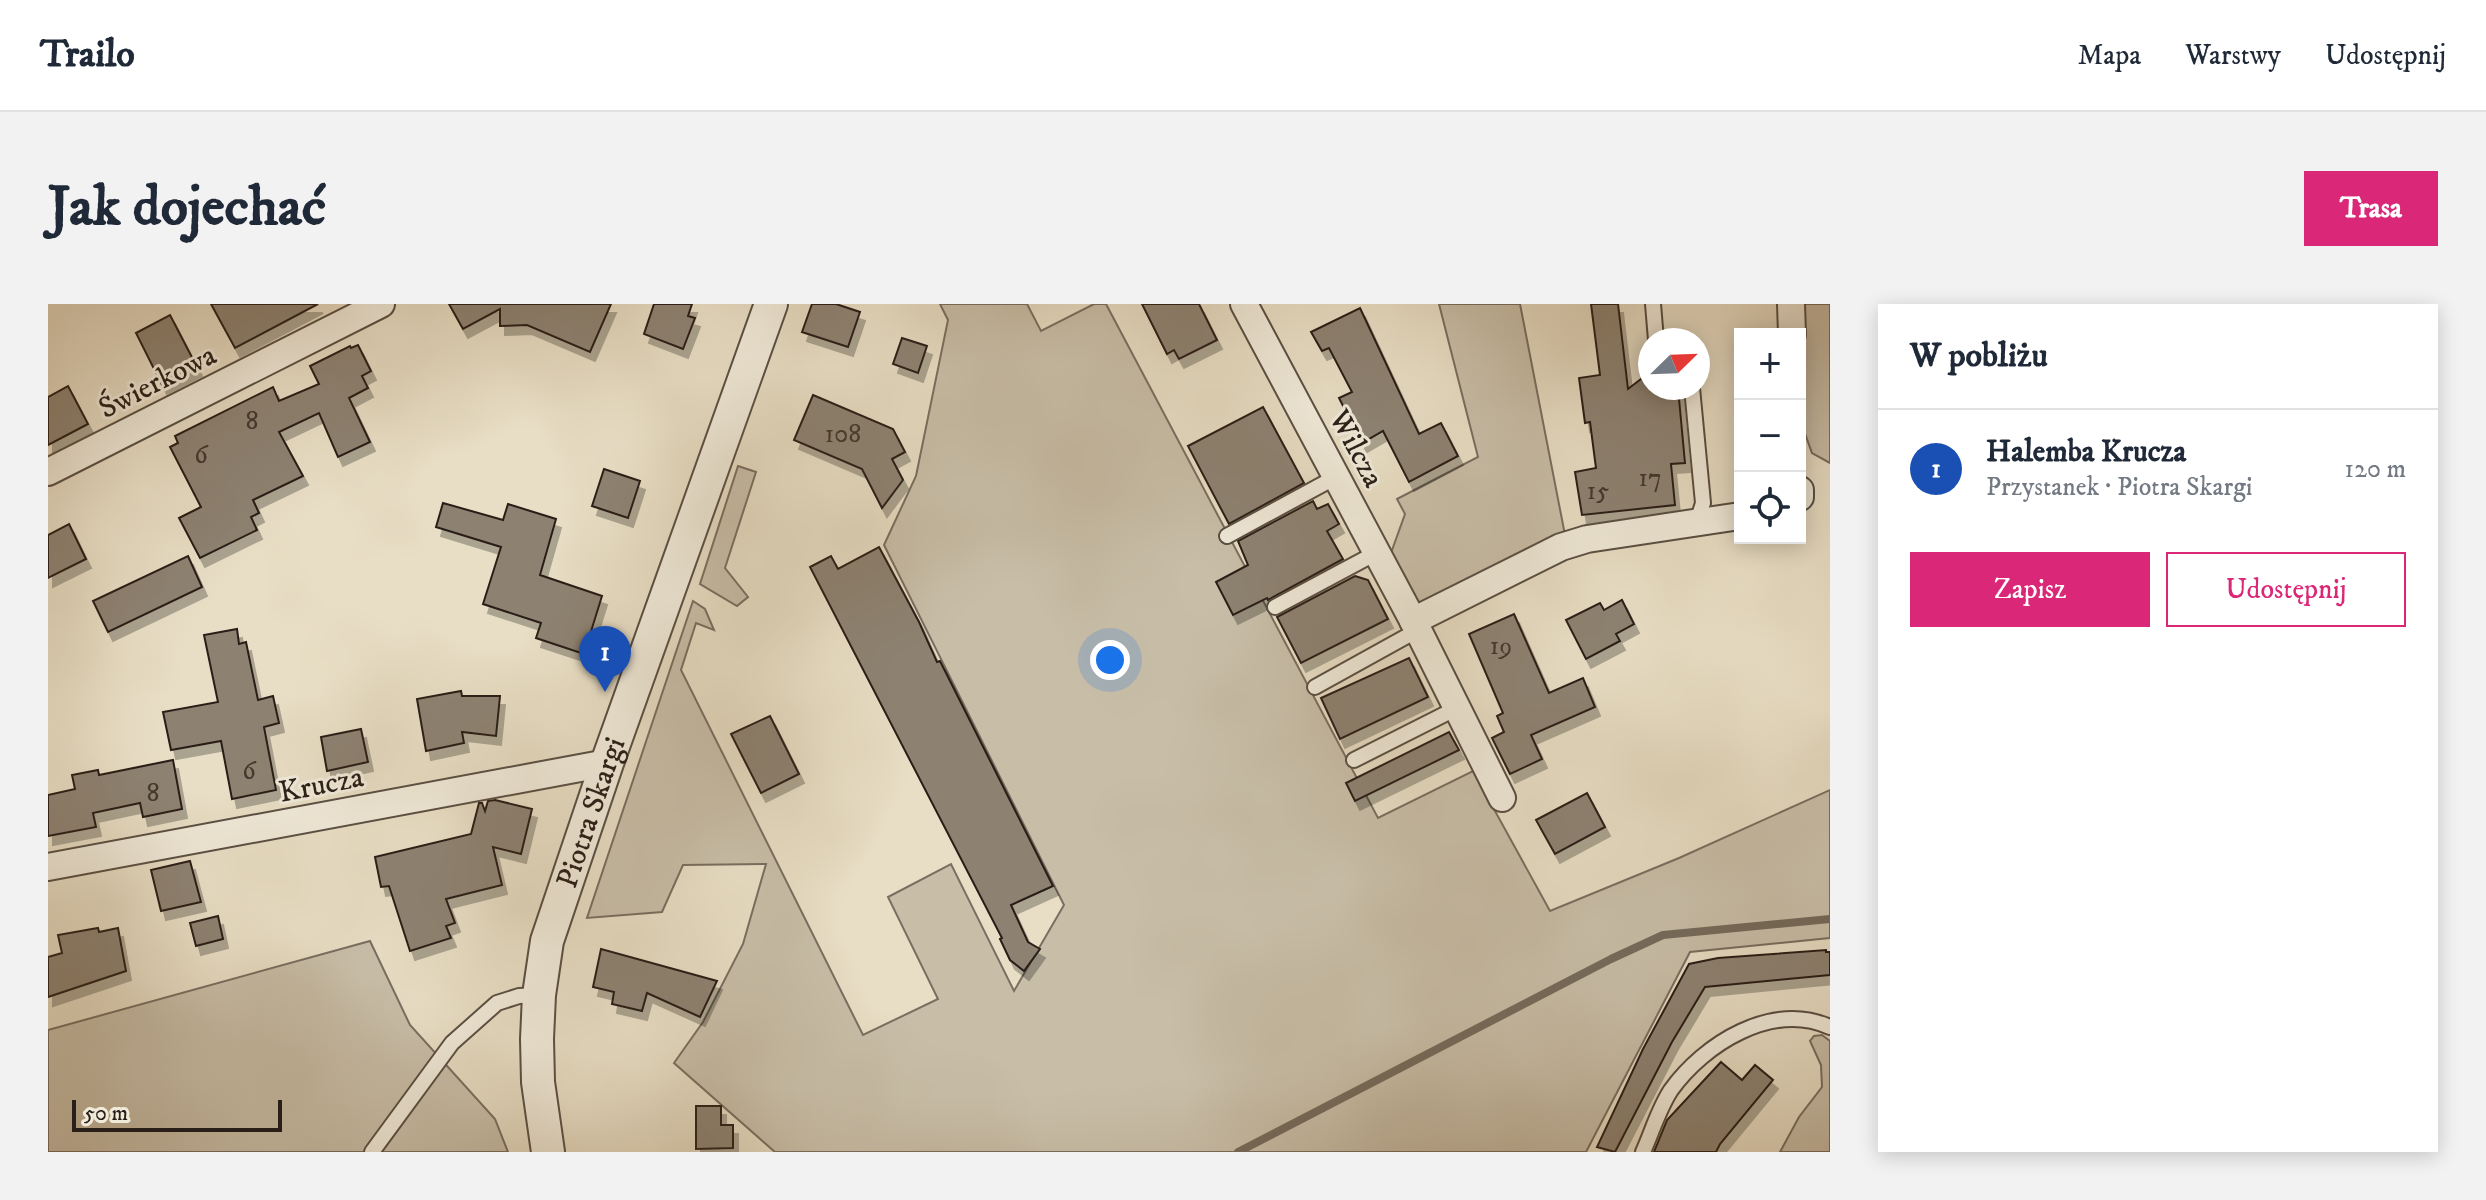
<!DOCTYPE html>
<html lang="pl">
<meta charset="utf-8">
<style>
:root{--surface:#fff;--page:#f2f2f3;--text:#1f2937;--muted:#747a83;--line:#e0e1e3;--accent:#db2777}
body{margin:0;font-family:"IM FELL DW Pica",serif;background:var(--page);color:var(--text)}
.controls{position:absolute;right:24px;top:24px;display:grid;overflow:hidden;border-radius:0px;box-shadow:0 4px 20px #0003}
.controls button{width:72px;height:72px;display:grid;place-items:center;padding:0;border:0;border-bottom:2px solid var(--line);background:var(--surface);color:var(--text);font:40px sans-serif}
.compass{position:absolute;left:1590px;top:24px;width:72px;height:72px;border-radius:50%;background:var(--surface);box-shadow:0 4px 20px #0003;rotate:67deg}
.scale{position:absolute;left:24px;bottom:20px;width:210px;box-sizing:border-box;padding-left:8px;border:4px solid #2a1f18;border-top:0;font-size:22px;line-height:28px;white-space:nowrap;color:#2a1f18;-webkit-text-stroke:6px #f0ead9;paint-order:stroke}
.you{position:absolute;left:1062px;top:356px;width:28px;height:28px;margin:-20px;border:6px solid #fff;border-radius:50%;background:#1a73e8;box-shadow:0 0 0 12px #1a73e833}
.badge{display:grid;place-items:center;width:52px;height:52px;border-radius:50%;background:var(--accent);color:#fff;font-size:26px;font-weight:700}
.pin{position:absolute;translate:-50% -66px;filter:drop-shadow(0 2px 4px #0008)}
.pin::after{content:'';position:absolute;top:42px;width:28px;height:24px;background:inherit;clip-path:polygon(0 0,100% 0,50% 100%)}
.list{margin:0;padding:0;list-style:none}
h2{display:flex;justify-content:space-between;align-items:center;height:104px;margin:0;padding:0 32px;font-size:34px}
h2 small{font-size:26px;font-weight:400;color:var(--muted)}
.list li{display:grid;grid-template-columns:52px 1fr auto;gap:24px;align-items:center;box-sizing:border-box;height:120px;padding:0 32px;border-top:2px solid var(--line)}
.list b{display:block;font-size:30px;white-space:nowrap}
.list p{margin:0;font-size:26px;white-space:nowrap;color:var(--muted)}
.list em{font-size:26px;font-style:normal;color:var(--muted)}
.actions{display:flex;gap:16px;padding:24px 32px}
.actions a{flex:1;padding:18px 0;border:2px solid var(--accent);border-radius:0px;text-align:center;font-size:28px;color:var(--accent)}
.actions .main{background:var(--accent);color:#fff}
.icon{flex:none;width:44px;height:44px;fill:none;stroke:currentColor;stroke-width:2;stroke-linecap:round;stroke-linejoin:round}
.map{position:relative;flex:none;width:1782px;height:848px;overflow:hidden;border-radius:0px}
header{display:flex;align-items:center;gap:48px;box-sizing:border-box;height:112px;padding:0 40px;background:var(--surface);border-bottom:2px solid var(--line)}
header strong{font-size:38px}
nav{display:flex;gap:44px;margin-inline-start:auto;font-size:28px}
.intro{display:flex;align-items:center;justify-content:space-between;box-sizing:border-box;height:192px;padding:0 48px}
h1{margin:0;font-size:56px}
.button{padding:20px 36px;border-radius:0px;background:var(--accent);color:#fff;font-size:28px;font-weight:700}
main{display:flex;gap:48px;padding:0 48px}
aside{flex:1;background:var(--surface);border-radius:0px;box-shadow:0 4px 20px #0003}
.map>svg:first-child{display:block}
.green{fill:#c8bea8;stroke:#796e60;stroke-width:2}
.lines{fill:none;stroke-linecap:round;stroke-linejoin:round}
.stream{stroke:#756b5c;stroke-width:8}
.building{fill:#8d8272;stroke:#2a1f18;stroke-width:2;filter:url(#shadow)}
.service-casing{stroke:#5a4f43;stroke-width:18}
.minor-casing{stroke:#5a4f43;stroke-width:30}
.tertiary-casing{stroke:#5a4f43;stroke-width:36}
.service{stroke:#f0ead9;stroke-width:14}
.minor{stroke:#f0ead9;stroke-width:26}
.tertiary{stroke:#f0ead9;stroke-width:32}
.labels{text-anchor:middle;stroke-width:6;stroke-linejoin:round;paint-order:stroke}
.number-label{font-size:26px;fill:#43382e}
.street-label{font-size:30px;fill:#2a1f18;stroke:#f0ead9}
</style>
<header>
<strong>Trailo</strong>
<nav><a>Mapa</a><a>Warstwy</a><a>Udostępnij</a></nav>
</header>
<div class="intro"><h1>Jak dojechać</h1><a class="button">Trasa</a></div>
<main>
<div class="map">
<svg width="1782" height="848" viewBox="0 0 1782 848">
<defs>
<filter id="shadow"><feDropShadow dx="5" dy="9" stdDeviation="0" flood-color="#0004"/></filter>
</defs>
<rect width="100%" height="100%" fill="#e8dec5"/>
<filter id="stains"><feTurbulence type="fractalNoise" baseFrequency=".0025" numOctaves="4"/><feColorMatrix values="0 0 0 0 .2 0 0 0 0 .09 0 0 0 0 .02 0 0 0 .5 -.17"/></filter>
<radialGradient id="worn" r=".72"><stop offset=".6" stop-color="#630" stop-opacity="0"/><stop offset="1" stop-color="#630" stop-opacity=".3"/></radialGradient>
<g class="green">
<polygon points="892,0 979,0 993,27 1046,0 1058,0 1330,514 1425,467 1502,607 1631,554 1782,486 1782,634 1642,648 1538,848 727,848 626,759 655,718 695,640 718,560 635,561 614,608 539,614 645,297 657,305 666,326 648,319 633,366 815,731 890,695 840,593 903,560 966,687 1016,601 836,241 868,172 900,16"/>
<polygon points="1391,0 1472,0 1517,231 1372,300 1366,297 1343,249 1357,210 1349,195 1430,153"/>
<polygon points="1753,0 1782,0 1782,159 1764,149 1755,124"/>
<polygon points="690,162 708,168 677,264 700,293 689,302 652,280"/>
<polygon points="322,637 362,721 447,815 460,848 0,848 0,726"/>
<polygon points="1774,731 1782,737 1782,848 1732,848 1751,813 1774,783 1773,761 1762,737 1766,732"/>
</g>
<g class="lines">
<polyline class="stream" points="1190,848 1563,655 1615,631 1782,615"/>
</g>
<g class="building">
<polygon points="163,0 270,0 187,44"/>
<polygon points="401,0 563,0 542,48 479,21 452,22 452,5 415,25"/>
<polygon points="606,0 644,0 640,12 647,14 635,45 596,30"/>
<polygon points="764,0 788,0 812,8 800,43 754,28"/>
<polygon points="1094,0 1151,0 1169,36 1131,55 1126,46 1119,50"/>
<polygon points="1543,0 1570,0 1580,85 1602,68 1602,84 1630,84 1637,159 1623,160 1627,201 1534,211 1527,168 1548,164 1542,118 1537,119 1531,74 1552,71"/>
<polygon points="1312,4 1371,130 1393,119 1410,152 1361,178 1335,127 1314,139 1291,94 1304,88 1281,44 1274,47 1263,28"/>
<polygon points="122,11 149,63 114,81 88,29"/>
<polygon points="854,34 879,42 870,69 845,60"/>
<polygon points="310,41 323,67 314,72 320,84 301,94 322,138 290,153 271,109 231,128 255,172 205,196 211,209 203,213 209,226 152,254 131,214 153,203 122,143 130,139 127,132 225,83 231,97 271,80 262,62 302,42 303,44"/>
<polygon points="20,82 40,120 0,141 0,93"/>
<polygon points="765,91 845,125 857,148 844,155 855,176 834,204 814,165 746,136"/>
<polygon points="1215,103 1256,179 1181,220 1140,142"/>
<polygon points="556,165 592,177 580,214 544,202"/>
<polygon points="1265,197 1269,205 1280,200 1291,220 1279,227 1295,255 1220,296 1219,294 1185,311 1168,278 1200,261 1190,237"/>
<polygon points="395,199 455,216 460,200 508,215 492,271 554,292 536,350 488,334 493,319 435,300 453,243 388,223"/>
<polygon points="21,220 38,255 0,274 0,231"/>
<polygon points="831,243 871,318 889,358 892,357 1005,582 963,601 980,638 992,645 976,667 962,656 952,635 954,634 762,263 783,252 790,265"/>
<polygon points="140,252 154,283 60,328 45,297"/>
<polygon points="1307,272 1320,276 1340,315 1253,359 1229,313"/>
<polygon points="1574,296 1586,320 1568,330 1572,337 1538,355 1518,316 1552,299 1556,306"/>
<polygon points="1466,310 1501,389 1535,374 1547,403 1483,431 1494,455 1462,470 1444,434 1456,428 1449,412 1455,409 1421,330"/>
<polygon points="189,325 191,340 198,338 210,396 225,392 231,419 216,423 228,486 184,495 173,437 123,446 115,408 170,398 156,331"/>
<polygon points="1361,354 1380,393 1292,435 1273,394"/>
<polygon points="413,387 414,392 452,392 448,432 414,428 416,439 378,447 369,395"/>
<polygon points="722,412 751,470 713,489 683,430"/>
<polygon points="313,425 320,458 279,467 273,433"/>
<polygon points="1401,428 1411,446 1307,497 1298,479"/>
<polygon points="125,456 134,505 95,513 92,499 45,509 48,523 0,532 0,491 27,485 24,471 50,466 51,471"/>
<polygon points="1539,489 1557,523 1507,550 1488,516"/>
<polygon points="447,496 484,505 473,550 445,543 454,581 398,595 407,619 398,622 403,634 362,647 341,582 333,583 327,553 423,530 431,499 434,499 437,507 440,497"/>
<polygon points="142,557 153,598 113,607 103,566"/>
<polygon points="170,612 175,635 148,642 142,619"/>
<polygon points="50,624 51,628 70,624 78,667 0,693 0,653 14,649 10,631"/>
<polygon points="553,645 669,677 652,713 599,689 594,707 564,700 566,688 545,683"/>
<polygon points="1778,646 1778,648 1782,648 1782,671 1657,683 1624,738 1567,848 1549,843 1595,745 1641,660 1670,654"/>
<polygon points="1673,758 1694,776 1707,761 1725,776 1672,840 1668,848 1606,848 1619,816"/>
<polygon points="648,802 673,802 673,821 685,821 685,844 648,845"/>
</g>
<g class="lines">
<g class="service-casing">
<g id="service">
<polyline points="1605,0 1608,36"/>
<polyline points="1644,84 1655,199 1649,218"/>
<polyline points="1179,232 1288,173"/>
<polyline points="1227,303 1328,249"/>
<polyline points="1267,383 1370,326"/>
<polyline points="1306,456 1409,404"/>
<polyline points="324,848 404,739 449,699 471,692 491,691"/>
<path d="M1595,848c9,-20 16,-44 28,-62 33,-46 101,-89 159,-63"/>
</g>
</g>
<g class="minor-casing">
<g id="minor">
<polyline points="1196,0 1370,326 1454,494"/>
<polyline points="1743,0 1744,30"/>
<polyline points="0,168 333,0"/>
<polyline points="1752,186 1752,193"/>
<polyline points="1365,317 1513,243 1539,235 1692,212"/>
<polyline points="0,563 559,459"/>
</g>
</g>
<g class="tertiary-casing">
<g id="tertiary">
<path id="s1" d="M500,848l-10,-70 -1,-43 2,-44 8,-54 60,-178 164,-459"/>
</g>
</g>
<use href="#service" class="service"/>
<use href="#minor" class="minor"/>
<use href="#tertiary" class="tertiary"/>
</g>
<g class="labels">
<g class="number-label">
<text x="204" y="125">8</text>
<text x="795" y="138">108</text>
<text x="153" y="159">6</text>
<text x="1602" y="182">17</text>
<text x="1550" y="195">15</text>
<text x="1453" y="350">19</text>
<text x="201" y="475">6</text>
<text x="105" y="497">8</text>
</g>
<g class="street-label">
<text transform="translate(109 77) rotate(-27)" y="10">Świerkowa</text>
<text transform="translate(1309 144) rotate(62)" y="10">Wilcza</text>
<text transform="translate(273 480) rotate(-11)" y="10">Krucza</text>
<text dy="10" stroke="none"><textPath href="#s1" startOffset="348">Piotra Skargi</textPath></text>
</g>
</g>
<rect width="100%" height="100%" filter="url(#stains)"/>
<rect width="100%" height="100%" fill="url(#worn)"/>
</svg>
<div class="controls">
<button>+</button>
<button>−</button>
<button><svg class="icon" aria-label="locate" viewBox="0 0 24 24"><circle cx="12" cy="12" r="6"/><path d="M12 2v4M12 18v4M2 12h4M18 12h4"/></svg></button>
</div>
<svg class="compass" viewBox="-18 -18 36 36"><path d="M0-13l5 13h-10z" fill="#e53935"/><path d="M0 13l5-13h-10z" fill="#747a83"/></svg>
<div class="scale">50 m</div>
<div class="you"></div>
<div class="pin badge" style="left:557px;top:388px;background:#1a4fb4">1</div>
</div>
<aside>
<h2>W pobliżu<small></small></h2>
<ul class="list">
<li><span class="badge" style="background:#1a4fb4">1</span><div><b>Halemba Krucza</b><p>Przystanek · Piotra Skargi</p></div><em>120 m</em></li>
</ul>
<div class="actions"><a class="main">Zapisz</a><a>Udostępnij</a></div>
</aside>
</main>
